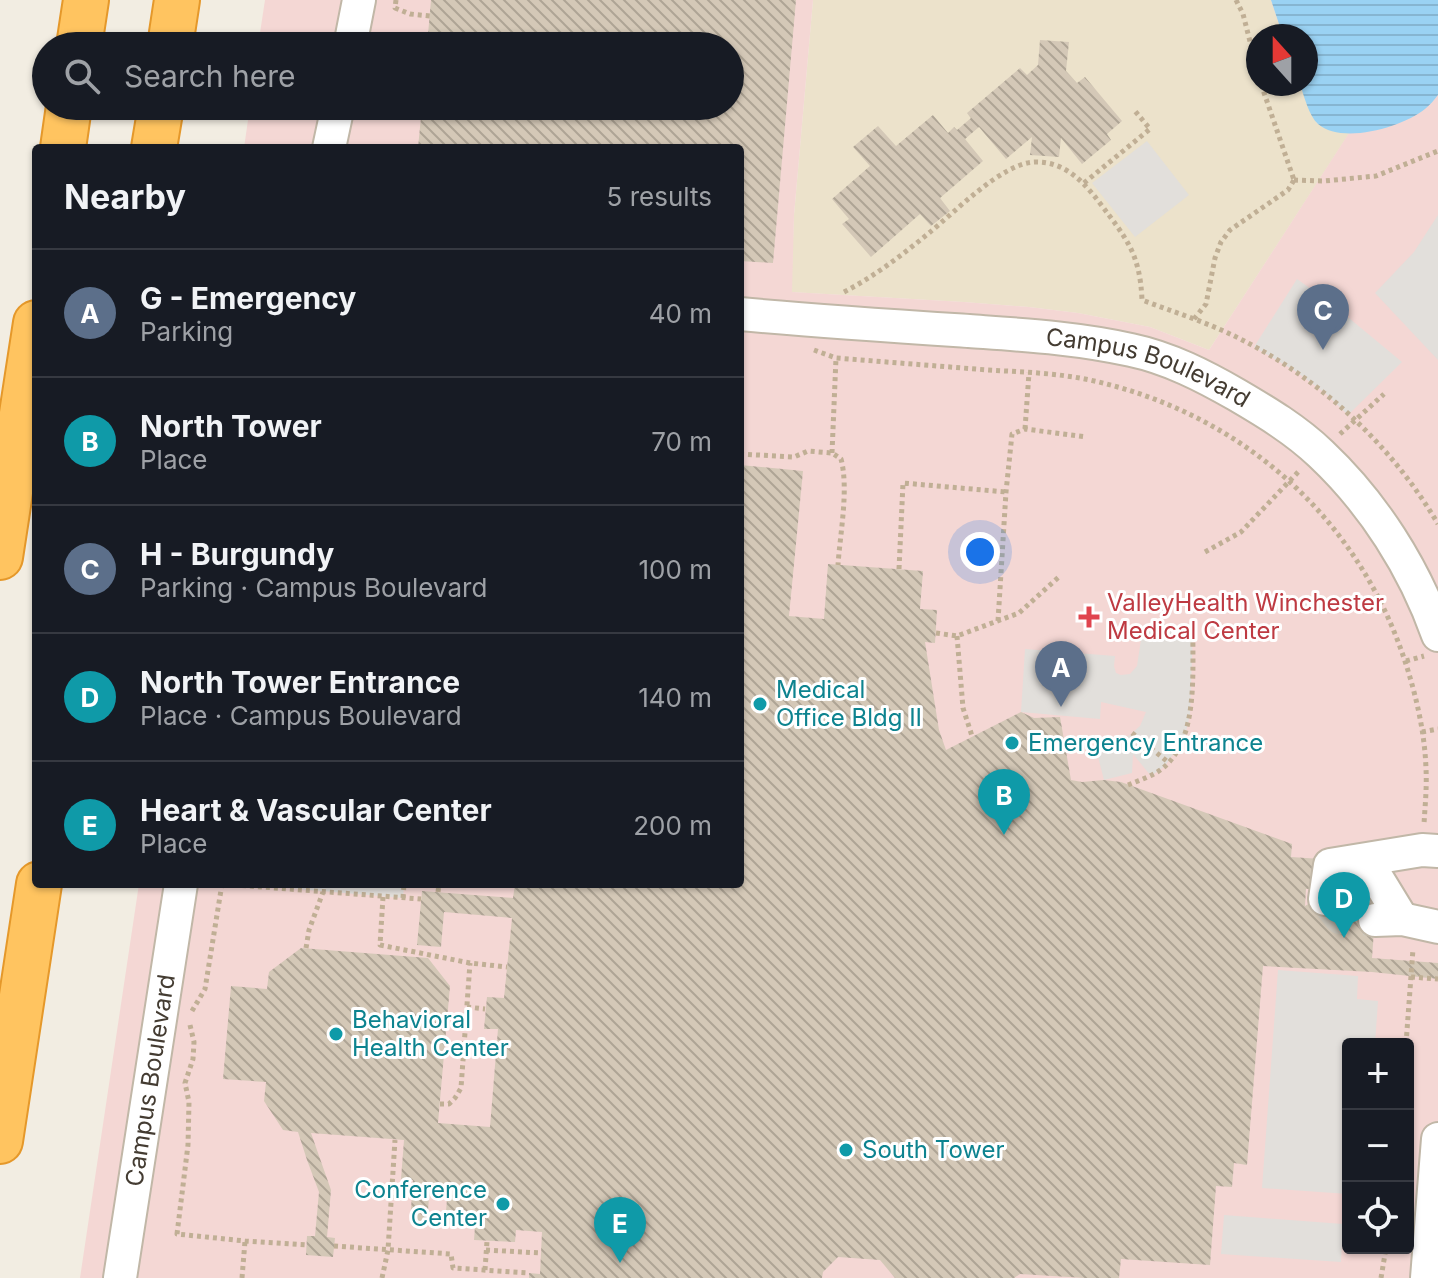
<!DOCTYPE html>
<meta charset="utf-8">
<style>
:root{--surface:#171b24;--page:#20242c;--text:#f1f3f6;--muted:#9ea1a6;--line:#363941;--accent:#7c3aed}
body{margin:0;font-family:Inter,sans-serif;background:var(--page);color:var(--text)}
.controls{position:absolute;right:24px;bottom:24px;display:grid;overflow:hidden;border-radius:8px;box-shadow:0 2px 6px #0004}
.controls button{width:72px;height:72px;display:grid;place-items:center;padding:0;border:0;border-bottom:2px solid var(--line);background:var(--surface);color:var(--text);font:40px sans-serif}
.compass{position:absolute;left:1246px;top:24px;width:72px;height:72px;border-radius:50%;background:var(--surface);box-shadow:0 2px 6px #0004;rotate:339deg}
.you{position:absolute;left:980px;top:552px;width:28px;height:28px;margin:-20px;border:6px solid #fff;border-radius:50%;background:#1a73e8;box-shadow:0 0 0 12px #1a73e833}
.badge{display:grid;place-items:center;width:52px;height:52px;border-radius:50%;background:var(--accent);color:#fff;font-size:26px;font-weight:700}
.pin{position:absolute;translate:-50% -66px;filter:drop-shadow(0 2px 4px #0008)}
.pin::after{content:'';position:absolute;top:42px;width:28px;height:24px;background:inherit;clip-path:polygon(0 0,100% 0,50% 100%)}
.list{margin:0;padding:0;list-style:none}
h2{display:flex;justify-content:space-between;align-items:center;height:104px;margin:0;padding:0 32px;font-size:34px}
h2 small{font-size:26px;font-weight:400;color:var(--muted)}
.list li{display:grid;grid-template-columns:52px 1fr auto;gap:24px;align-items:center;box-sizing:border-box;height:128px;padding:0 32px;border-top:2px solid var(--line)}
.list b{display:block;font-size:30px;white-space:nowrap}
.list p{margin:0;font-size:26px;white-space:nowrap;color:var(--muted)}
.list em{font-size:26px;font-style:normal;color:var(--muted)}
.icon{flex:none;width:44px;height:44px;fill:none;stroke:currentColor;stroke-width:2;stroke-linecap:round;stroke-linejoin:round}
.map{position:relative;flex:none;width:1438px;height:1278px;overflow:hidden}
.search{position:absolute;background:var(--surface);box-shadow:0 2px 6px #0004;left:32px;top:32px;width:712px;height:88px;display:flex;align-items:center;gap:20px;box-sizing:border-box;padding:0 28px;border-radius:44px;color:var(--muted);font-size:30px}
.panel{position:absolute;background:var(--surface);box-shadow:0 2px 6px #0004;left:32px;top:144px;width:712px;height:744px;border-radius:8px}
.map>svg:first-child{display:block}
.education{fill:#ece2cb}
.medical{fill:#f4d7d4;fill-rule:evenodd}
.parking{fill:#e2dfdb}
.water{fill:url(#water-rules)}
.building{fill:url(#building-back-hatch)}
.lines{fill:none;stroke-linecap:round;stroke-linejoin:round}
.minor-tunnel{stroke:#cfcabf;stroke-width:32;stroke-dasharray:32 16;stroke-linecap:butt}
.minor-casing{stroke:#c1b7a7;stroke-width:36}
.highway-casing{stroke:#e5982a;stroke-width:48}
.path{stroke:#c0af95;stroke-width:5;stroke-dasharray:4 4;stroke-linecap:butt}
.minor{stroke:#fff;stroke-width:32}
.highway{stroke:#ffc460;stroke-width:44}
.health-dot{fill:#e0444e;stroke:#fff;stroke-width:3}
.culture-dot{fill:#0f9aa8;stroke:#fff;stroke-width:3}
.labels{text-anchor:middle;stroke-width:6;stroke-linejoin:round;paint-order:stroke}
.street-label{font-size:24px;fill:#443c32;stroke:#fff}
.health-label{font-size:24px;fill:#be3a42;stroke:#fff;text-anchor:start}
.culture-label{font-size:24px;fill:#0d838f;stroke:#fff;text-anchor:start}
</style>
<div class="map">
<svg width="1438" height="1278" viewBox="0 0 1438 1278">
<defs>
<pattern id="water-rules" width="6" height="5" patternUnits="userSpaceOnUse" patternTransform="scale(2)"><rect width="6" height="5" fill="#9ad2f3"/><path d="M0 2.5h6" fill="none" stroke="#86b5d1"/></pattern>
<pattern id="building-back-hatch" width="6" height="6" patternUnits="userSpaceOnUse" patternTransform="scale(2)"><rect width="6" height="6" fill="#d4c8b7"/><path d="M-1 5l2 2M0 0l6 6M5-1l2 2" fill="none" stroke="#aea495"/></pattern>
</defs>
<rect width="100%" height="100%" fill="#f2ede2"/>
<polygon class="education" points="813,0 1271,0 1283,36 1258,36 1258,84 1300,84 1317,123 1350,132 1209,350 1150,327 1078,313 1029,307 964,302 791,292 794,215"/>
<path class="medical" d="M265,0h548l-19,215 -2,77 172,10 65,5 49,6 72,14 59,23 140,-217 -16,-2 -16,-8 -17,-39h6v-48h-23l-12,-36h167v1278h-1358l59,-394h601v-736h-496l6,-42h480v-60h-472zM1348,1044h60v204h-60z"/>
<g class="parking">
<polygon points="1147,141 1189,195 1135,237 1092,183"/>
<polygon points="1438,215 1438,360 1375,293 1414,252"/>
<polygon points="1297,279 1332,304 1402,362 1348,415 1325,393 1295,371 1254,347"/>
<polygon points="1143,626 1193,629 1190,715 1185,736 1165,766 1151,776 1133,754 1132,773 1104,780 1095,745 1114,741 1130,735 1140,726 1146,712 1101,702 1100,719 1021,712 1025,649 1115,656 1114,666 1116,673 1121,675 1130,674 1137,666"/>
<polygon points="275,884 404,884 403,898 275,887"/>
<polygon points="1278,970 1358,976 1357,999 1378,1001 1375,1044 1348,1044 1348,1194 1262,1188"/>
<polygon points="1224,1215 1343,1224 1341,1262 1221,1254"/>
</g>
<path class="water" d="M1271,0h167v95c-4,5 -8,10 -13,14 -22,18 -83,36 -107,15 -9,-8 -14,-28 -18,-40h6v-48h-23z"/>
<g class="building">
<polygon points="431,0 796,0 773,263 740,261 740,148 418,148 422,106 730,106 730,46 427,46"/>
<polygon points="1040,40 1069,42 1066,71 1077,83 1085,77 1122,121 1107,134 1111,140 1082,164 1061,138 1059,157 1030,155 1032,137 1006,159 979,127 965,139 983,161 940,198 950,211 931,226 920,214 871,257 842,224 849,219 832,199 870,166 853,147 878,126 896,146 933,115 948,133 954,127 957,130 971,118 967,113 1020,68 1027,75 1038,65"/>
<polygon points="740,465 803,471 789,616 824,619 828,564 923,571 920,609 937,610 935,643 925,642 939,730 946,750 1021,712 1034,718 1060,717 1071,780 1082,782 1104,780 1121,782 1292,844 1291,857 1321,859 1318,889 1306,889 1305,906 1316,899 1376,903 1372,958 1438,963 1438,979 1372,972 1263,966 1247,1165 1234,1163 1232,1187 1216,1186 1210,1265 1121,1259 1119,1278 1085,1278 1020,1274 1014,1278 895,1278 880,1260 838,1257 823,1272 822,1278 529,1278 529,1273 540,1274 542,1232 516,1230 515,1242 474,1240 475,1226 445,1224 448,1186 430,1184 427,1224 410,1223 413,1180 401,1179 404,1140 311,1133 331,1190 327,1237 335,1238 333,1257 306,1255 307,1236 315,1236 319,1192 307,1160 298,1132 283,1130 264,1101 266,1082 223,1079 231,986 267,989 269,972 301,948 428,958 450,986 438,1123 490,1127 498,1029 484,1029 487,997 504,998 512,918 444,912 441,947 417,945 422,891 513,898 515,884 740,884"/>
</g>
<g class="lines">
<polyline class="minor-tunnel" points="1325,899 1340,918 1375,920"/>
<g class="minor-casing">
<g id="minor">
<polyline points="350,46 359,0"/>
<polyline points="329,148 338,106"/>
<path id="s1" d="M740,314c76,7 153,12 229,17 55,4 109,7 162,19 38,8 73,26 106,45 29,17 59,35 84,59 52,49 93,113 117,181"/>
<polyline points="1366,860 1402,919"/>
<polyline points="1325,899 1330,865 1422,850 1438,851"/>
<polyline points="1375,920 1402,919 1438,927"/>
<path id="s2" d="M120,1278l61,-394"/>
<polyline points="1427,1278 1438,1139"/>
</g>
</g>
<g class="highway-casing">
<g id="highway">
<polyline points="79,46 86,0"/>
<polyline points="170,46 177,0"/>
<polyline points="63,148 69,106"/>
<polyline points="154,148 161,106"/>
<polyline points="0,557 36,323"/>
<polyline points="0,1141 39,884"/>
</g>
</g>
<g class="path">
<polyline points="396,0 395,8 410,14 430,16"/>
<polyline points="1236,0 1243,14 1258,73"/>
<polyline points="1261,84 1294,180"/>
<polyline points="1294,180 1324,181 1376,176 1438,151"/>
<polyline points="1084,183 1150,129 1135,111"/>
<path d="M844,292c31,-16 58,-37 85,-59 26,-21 72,-69 105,-71 30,-1 49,19 65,40 27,36 41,51 43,98 29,11 58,20 86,33 86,40 162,109 210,191"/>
<polyline points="1194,319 1206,304 1215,258 1221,242 1230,230 1288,190 1294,180"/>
<path d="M814,350l22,8c51,4 101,8 152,12 34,2 69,3 102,10 155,34 274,142 319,294 9,30 16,63 17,95 1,18 -1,37 -2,55"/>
<polyline points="1025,429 1029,373"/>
<polyline points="1340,434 1384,394"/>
<polyline points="832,453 836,358"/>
<path d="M740,454l54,3 14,-6 24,2 9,6c8,30 -1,75 -3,106"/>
<polyline points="1205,552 1241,532 1300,470"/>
<polyline points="899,569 903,483 1006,492"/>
<polyline points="998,621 1006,492 1012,434 1025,429 1087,437"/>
<polyline points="936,633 957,636 1019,613 1061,575"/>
<polyline points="957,636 963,708 972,736"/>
<polyline points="1406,661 1424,656"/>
<polyline points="1422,732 1438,729"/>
<polyline points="1132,733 1168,762"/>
<path d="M1128,785c12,-5 25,-9 35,-17 36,-30 29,-96 30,-139"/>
<polyline points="438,892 439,884"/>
<polyline points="383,897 380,945 470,963 507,967"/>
<polyline points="403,898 404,884"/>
<polyline points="306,948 309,930 323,892"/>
<polyline points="1411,977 1438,979"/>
<polyline points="467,1007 485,1009"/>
<polyline points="192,1011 205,989 222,884 421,899"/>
<polyline points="190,1025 194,1042 193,1059 185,1083 189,1102 188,1145 177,1234 245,1241 307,1245"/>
<polyline points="1406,1044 1413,949"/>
<polyline points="440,1104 449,1104 455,1098 461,1088 470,963"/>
<polyline points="334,1246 451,1254 453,1268 529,1273"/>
<polyline points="486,1250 541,1253"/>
<polyline points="485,1270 487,1241"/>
<polyline points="242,1278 245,1241"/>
<polyline points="382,1278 388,1250 395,1140"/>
<polyline points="1381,1278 1386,1248"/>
</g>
<use href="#minor" class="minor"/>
<use href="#highway" class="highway"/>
</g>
<path class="health-dot" d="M1085 605h8v8h8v8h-8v8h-8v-8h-8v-8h8z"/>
<g class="culture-dot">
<circle cx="760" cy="704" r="8"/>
<circle cx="1012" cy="743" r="8"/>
<circle cx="336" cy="1034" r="8"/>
<circle cx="846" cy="1150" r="8"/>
<circle cx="503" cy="1204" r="8"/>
</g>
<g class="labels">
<g class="street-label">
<text dy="8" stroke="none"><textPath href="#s1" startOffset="414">Campus Boulevard</textPath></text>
<text dy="8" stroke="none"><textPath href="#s2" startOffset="200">Campus Boulevard</textPath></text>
</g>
<g class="health-label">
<text x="1107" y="611">ValleyHealth Winchester<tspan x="1107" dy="28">Medical Center</tspan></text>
</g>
<g class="culture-label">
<text x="776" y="698">Medical<tspan x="776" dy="28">Office Bldg II</tspan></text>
<text x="1028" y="751">Emergency Entrance</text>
<text x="352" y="1028">Behavioral<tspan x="352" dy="28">Health Center</tspan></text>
<text x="862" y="1158">South Tower</text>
<text x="487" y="1198" text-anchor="end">Conference<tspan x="487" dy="28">Center</tspan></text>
</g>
</g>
</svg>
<div class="controls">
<button>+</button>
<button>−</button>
<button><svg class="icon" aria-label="locate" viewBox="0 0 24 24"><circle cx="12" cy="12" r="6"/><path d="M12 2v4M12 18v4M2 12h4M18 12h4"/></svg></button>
</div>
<svg class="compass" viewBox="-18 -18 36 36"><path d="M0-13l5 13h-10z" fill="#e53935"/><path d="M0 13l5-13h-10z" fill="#9ea1a6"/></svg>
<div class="you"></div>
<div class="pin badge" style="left:1061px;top:707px;background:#5c6f8a">A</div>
<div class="pin badge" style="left:1004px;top:835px;background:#0f9aa8">B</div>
<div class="pin badge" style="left:1323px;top:350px;background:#5c6f8a">C</div>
<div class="pin badge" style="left:1344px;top:938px;background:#0f9aa8">D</div>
<div class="pin badge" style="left:620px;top:1263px;background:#0f9aa8">E</div>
<div class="search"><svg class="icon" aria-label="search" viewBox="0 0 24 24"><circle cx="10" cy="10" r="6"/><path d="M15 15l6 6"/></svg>Search here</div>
<section class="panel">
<h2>Nearby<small>5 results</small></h2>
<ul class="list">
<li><span class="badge" style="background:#5c6f8a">A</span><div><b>G - Emergency</b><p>Parking</p></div><em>40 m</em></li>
<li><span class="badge" style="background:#0f9aa8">B</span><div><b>North Tower</b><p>Place</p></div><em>70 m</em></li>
<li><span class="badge" style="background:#5c6f8a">C</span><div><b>H - Burgundy</b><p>Parking · Campus Boulevard</p></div><em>100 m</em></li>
<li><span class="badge" style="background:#0f9aa8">D</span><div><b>North Tower Entrance</b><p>Place · Campus Boulevard</p></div><em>140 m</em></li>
<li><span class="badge" style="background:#0f9aa8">E</span><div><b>Heart &amp; Vascular Center</b><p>Place</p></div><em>200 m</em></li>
</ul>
</section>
</div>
